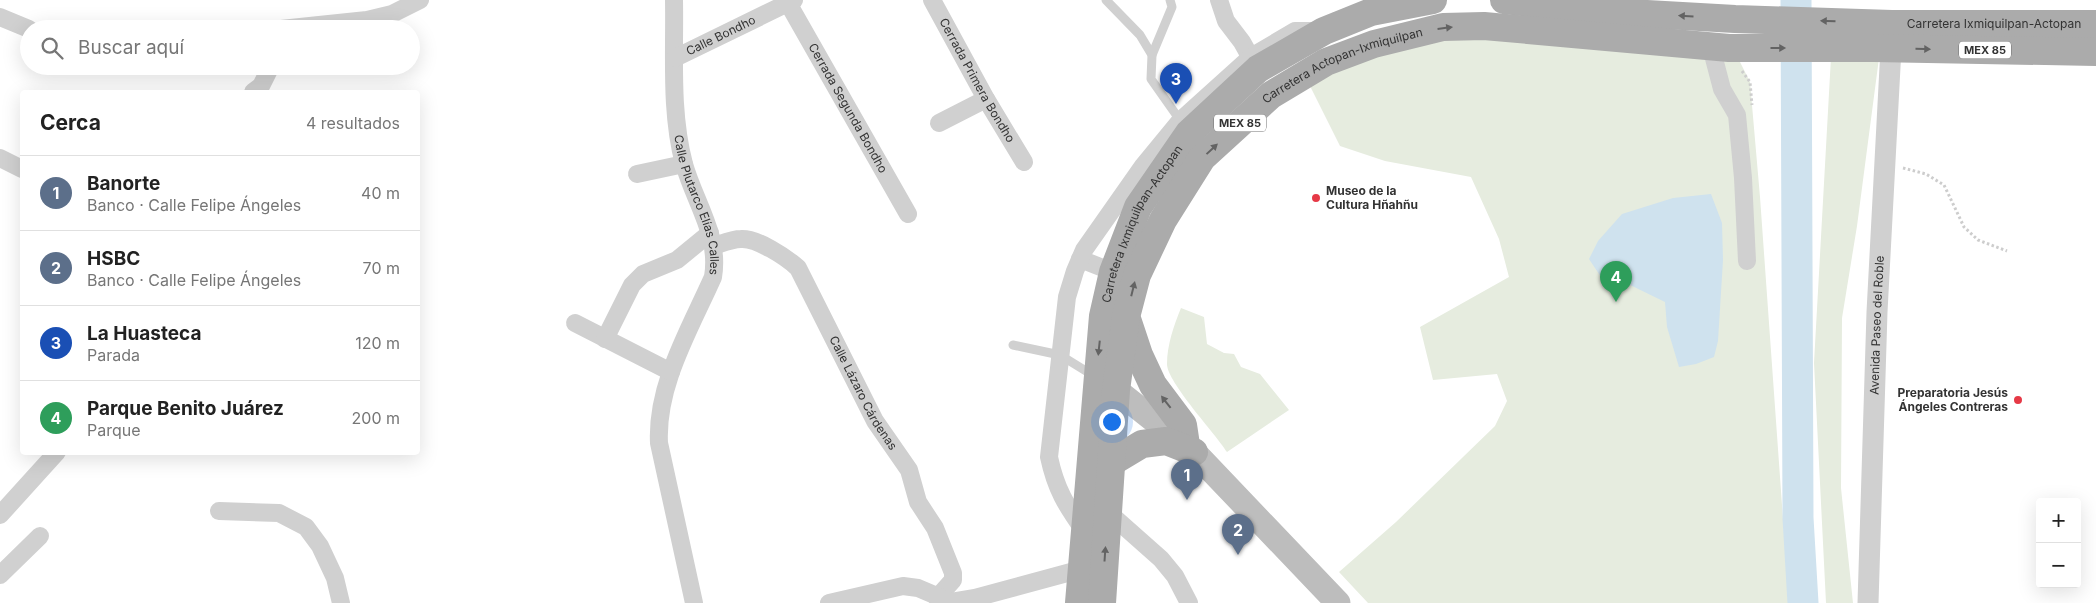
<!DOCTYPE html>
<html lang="es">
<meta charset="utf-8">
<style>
:root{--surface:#fff;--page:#f2f2f2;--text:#222;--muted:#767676;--line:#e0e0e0;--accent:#e63946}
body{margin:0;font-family:Inter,sans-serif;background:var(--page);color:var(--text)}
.controls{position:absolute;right:15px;bottom:15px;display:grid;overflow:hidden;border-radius:5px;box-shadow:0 5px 20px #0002}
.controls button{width:45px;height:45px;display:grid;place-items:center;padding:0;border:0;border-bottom:1px solid var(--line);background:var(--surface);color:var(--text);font:25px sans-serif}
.you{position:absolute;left:1111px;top:421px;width:18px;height:18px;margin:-12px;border:4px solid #fff;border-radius:50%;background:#1a73e8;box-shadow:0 0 0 8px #1a73e833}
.badge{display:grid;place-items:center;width:32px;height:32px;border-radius:50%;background:var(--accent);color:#fff;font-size:16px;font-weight:700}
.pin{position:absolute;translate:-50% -41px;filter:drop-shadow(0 1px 2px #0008)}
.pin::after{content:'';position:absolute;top:26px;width:18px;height:15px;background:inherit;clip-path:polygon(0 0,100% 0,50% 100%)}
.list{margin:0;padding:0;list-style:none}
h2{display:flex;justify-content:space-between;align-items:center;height:65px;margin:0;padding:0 20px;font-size:21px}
h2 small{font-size:16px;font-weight:400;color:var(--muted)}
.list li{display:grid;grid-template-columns:32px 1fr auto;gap:15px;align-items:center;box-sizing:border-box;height:75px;padding:0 20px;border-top:1px solid var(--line)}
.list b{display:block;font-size:19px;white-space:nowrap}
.list p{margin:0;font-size:16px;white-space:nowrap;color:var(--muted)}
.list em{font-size:16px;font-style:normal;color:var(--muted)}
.icon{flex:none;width:28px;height:28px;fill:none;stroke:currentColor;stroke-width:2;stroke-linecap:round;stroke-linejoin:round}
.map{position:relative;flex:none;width:2096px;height:603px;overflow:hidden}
.search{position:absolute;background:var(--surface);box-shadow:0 5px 20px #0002;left:20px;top:20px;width:400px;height:55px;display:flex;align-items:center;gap:12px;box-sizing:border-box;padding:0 18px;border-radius:28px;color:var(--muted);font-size:19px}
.panel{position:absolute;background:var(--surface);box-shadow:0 5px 20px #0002;left:20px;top:90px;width:400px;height:365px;border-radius:5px}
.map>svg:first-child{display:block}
.green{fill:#e6ecdf}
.water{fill:#cfe2ee}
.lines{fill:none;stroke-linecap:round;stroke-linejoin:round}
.river{stroke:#cfe2ee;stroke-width:31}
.path{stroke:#cdcdcd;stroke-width:3;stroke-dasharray:2.5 2.5;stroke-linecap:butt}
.service{stroke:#d0d0d0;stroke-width:9}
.minor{stroke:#d0d0d0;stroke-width:18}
.tertiary{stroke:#d0d0d0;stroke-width:21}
.secondary{stroke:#bdbdbd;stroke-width:25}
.primary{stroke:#ababab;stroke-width:28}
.oneway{fill:#636363}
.poi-dot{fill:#e63946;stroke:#fff;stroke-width:2}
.labels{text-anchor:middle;stroke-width:5;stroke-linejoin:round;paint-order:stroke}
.shield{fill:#fff;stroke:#707070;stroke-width:1}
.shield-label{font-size:11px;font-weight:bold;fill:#333}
.street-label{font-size:12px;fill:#333;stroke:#fff}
.poi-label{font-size:12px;font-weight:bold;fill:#333;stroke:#fff;text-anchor:start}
</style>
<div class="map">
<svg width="2096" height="603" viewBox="0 0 2096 603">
<rect width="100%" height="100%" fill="#fff"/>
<g class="green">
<polygon points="1484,26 1735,52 1750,82 1760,197 1789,603 1368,603 1339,572 1396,522 1495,426 1507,401 1497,374 1433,380 1420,327 1509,277 1499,239 1471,177 1385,161 1340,146 1308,82 1411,40"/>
<polygon points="1831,57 1879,58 1857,226 1842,318 1841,488 1853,603 1826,603 1814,363"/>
<path d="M1181,308l23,9 3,27 17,9 10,1 7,13 19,7 29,36 -62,42c-12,-19 -60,-70 -60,-88 0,-19 7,-39 14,-56z"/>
</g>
<polygon class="water" points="1711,194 1722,223 1723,260 1718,341 1714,357 1696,364 1679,367 1667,327 1665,302 1626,283 1601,277 1589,259 1598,241 1622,214 1673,198"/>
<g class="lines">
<polyline class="river" points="1796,0 1798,518 1803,603"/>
<g class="path">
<polyline points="1742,71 1750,82 1752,105"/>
<polyline points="1903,168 1926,174 1944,185 1964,227 1978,240 2007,251"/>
</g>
<g class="service">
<polyline points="1106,0 1140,35 1152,55 1151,79 1182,123"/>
<polyline points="1152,55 1172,7 1170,0"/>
<polyline points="1013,345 1060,355 1094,376"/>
</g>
<g class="minor">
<path id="s1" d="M674,0c1,54 -4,111 10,164 11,39 36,71 29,113 -23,52 -57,108 -54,166l35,160"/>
<path id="s2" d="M932,0l54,99 38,63"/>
<polyline points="1219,0 1226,21 1242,42 1256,67"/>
<path id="s3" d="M788,3l120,211"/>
<polyline points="0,17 29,29"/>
<polyline points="281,29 367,20 392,14 420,0"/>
<polyline points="1711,47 1722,89 1737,115 1743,178 1747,261"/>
<path id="s4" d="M675,58l119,-58"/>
<polyline points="253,92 261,86 271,66"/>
<polyline points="939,123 986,99"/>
<polyline points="0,158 22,169"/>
<polyline points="637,174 684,164"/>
<path id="s5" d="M714,246c9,-3 18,-7 27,-7 16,-1 45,18 57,29l77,153 34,49 9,32 17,26 18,45v7l-16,18"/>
<polyline points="1080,259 1113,272"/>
<polyline points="575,323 671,372"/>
<polyline points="605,339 632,285 643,274 677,260 710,233"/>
<polyline points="219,511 279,513 306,527 320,546 335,578 341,603"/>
<polyline points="1108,512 1161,559 1175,576 1189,603"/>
<polyline points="0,515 57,452"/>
<path d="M1085,532c-19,-27 -29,-42 -36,-75l18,-160 8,-26 9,-21 59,-84 37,-45 71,-64 44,-26h23"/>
<polyline points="0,575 40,536"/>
<polyline points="829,603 903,586 918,588 951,602 975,598 1082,569"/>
</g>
<path class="tertiary" id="s6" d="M1868,603l9,-291 14,-264"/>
<polyline class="secondary" points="1102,381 1116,390 1194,452 1338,603"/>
<g class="primary">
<path id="s7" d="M1504,0l108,12 123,7 157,5h204"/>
<polyline points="1128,322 1139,355 1153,385 1183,425 1186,445"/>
<polyline points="1112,462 1142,444 1166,441 1194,452"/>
<path id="s8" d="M1079,603l24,-287 10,-44 25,-65 51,-74 69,-64 66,-38 47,-19 62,-12"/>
<path id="s9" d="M1102,603l14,-213 10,-73 11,-42 26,-55 39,-62 69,-63 55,-33 48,-18 69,-17 41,-1 245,22h145l222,4"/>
</g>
</g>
<defs><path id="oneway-solid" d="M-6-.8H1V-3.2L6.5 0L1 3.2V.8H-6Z" transform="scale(1.25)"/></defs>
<g class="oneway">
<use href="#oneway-solid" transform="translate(1686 16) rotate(-177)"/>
<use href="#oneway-solid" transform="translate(1828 21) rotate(-179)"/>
<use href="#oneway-solid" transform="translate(1445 28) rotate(-7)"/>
<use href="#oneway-solid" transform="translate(1778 48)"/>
<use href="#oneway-solid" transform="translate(1923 49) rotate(1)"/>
<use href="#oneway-solid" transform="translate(1212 149) rotate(-43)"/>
<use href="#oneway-solid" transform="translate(1133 289) rotate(-76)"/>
<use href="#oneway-solid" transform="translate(1099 348) rotate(96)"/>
<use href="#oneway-solid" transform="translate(1166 402) rotate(-128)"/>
<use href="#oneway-solid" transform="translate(1105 554) rotate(-86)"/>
</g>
<g class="poi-dot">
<circle cx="1316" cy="198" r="5"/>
<circle cx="2018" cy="400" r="5"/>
</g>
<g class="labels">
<g class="shield">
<rect x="1959" y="41.5" width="52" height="17" rx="4"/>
<rect x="1214" y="114.5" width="52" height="17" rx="4"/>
</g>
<g class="shield-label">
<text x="1985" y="54">MEX 85</text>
<text x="1240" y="127">MEX 85</text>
</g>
<g class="street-label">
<text dy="4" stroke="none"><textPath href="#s7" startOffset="491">Carretera Ixmiquilpan-Actopan</textPath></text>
<text dy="4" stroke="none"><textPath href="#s4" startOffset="51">Calle Bondho</textPath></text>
<text dy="4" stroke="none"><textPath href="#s9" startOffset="636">Carretera Actopan-Ixmiquilpan</textPath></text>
<text dy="4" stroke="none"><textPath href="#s2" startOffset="92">Cerrada Primera Bondho</textPath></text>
<text dy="4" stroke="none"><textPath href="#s3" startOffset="121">Cerrada Segunda Bondho</textPath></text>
<text dy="4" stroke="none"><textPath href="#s1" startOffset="208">Calle Plutarco Elías Calles</textPath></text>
<text dy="4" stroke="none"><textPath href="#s8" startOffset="389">Carretera Ixmiquilpan-Actopan</textPath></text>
<text dy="4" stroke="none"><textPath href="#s6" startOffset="278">Avenida Paseo del Roble</textPath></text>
<text dy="4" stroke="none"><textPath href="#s5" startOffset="234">Calle Lázaro Cárdenas</textPath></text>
</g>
<g class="poi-label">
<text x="1326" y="195">Museo de la<tspan x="1326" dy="14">Cultura Hñahñu</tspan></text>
<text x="2008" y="397" text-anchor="end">Preparatoria Jesús<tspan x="2008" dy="14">Ángeles Contreras</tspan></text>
</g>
</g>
</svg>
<div class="controls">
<button>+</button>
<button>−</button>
</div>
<div class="you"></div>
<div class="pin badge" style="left:1187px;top:500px;background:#5c6f8a">1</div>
<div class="pin badge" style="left:1238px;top:555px;background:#5c6f8a">2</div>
<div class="pin badge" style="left:1176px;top:104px;background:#1a4fb4">3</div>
<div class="pin badge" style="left:1616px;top:302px;background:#2e9e5b">4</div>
<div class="search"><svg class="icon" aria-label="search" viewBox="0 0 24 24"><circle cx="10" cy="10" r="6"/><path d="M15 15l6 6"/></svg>Buscar aquí</div>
<section class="panel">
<h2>Cerca<small>4 resultados</small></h2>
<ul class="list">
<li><span class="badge" style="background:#5c6f8a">1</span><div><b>Banorte</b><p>Banco · Calle Felipe Ángeles</p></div><em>40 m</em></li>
<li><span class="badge" style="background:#5c6f8a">2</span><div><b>HSBC</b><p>Banco · Calle Felipe Ángeles</p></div><em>70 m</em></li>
<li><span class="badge" style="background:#1a4fb4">3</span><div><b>La Huasteca</b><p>Parada</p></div><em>120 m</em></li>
<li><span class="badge" style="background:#2e9e5b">4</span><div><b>Parque Benito Juárez</b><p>Parque</p></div><em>200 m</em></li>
</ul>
</section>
</div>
